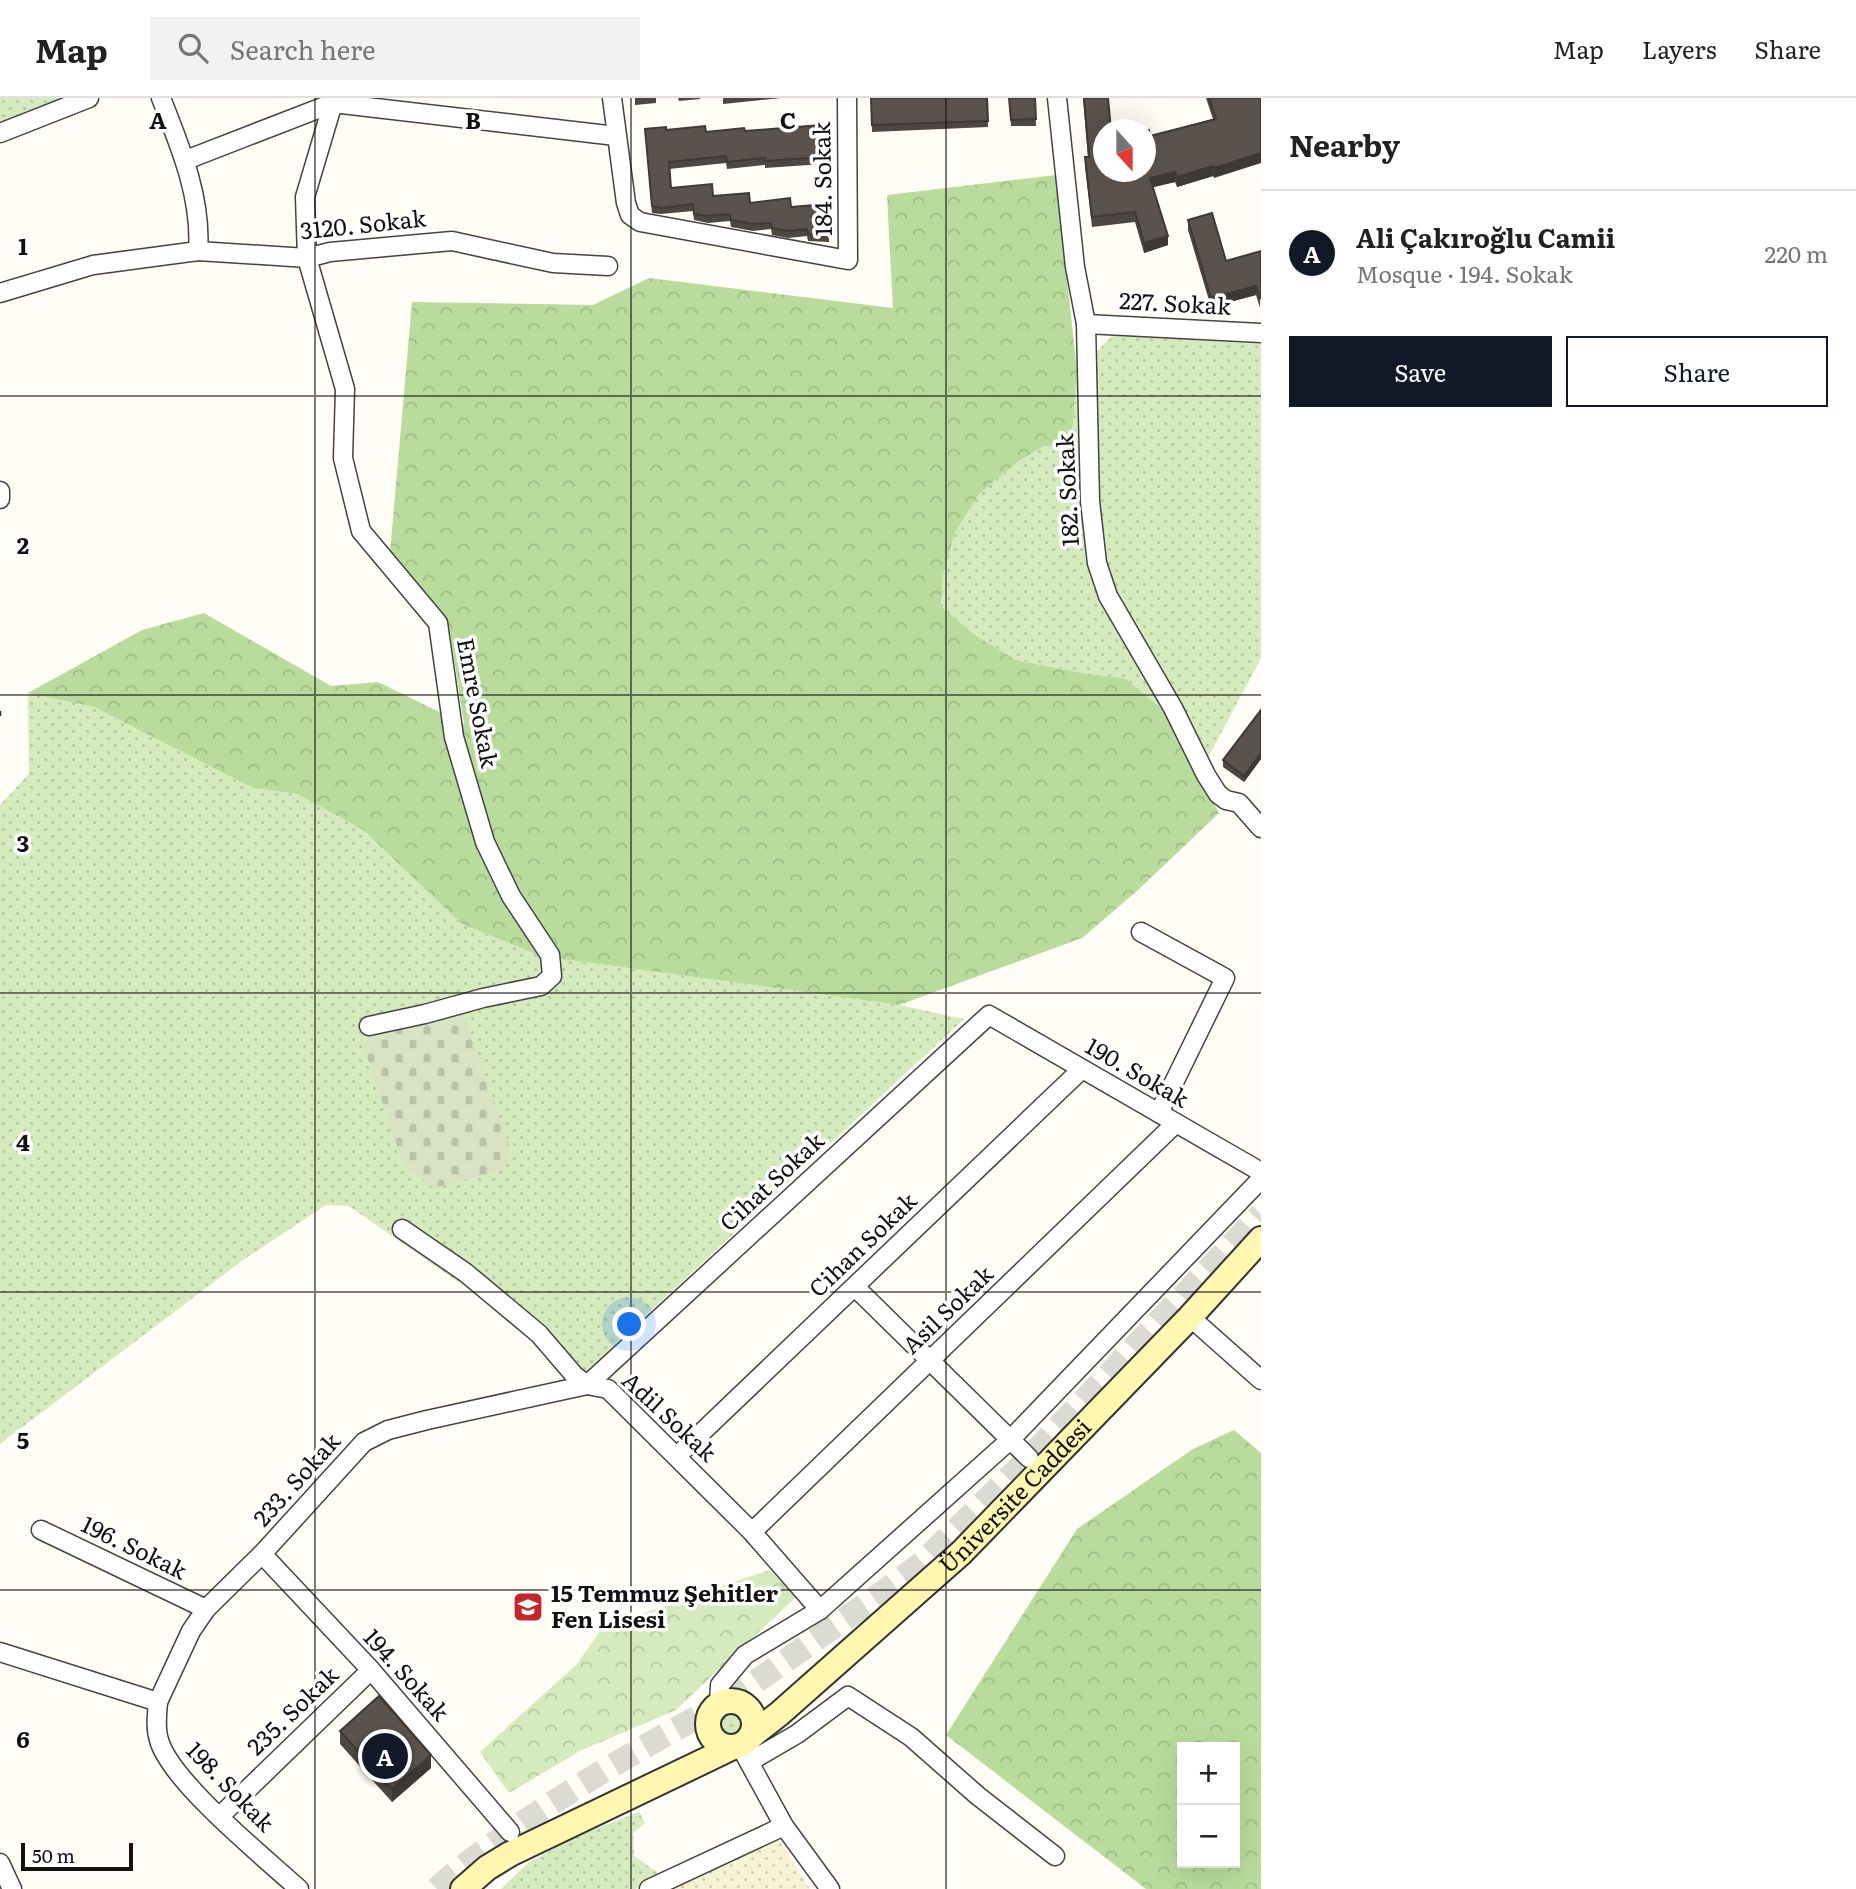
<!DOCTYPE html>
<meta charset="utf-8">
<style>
:root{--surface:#fff;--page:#f2f2f2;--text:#222;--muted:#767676;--line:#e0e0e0;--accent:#111827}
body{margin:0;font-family:Literata,serif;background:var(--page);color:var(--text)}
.controls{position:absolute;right:21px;bottom:21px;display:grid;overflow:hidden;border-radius:0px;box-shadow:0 7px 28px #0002}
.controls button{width:63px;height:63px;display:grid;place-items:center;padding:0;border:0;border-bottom:2px solid var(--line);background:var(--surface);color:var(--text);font:35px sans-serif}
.compass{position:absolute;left:1093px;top:21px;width:63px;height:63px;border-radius:50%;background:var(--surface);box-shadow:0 7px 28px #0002;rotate:159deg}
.scale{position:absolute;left:21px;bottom:18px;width:112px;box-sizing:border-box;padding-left:7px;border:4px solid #111;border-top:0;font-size:19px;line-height:24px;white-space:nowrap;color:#111;-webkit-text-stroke:5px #fff;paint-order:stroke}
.you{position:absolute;left:630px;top:1227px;width:24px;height:24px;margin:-18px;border:5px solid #fff;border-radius:50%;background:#1a73e8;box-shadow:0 0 0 10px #1a73e833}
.badge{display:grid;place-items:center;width:46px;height:46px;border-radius:50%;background:var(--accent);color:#fff;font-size:23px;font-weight:700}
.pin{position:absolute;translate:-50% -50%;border:4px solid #fff;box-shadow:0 2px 7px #0006}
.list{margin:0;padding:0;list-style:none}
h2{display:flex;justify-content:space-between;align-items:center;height:91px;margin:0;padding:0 28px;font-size:30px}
h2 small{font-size:23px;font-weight:400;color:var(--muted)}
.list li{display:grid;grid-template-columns:46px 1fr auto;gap:21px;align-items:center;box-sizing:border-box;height:126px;padding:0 28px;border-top:2px solid var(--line)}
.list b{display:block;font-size:26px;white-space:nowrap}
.list p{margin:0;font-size:23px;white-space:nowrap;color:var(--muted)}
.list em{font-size:23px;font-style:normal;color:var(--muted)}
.actions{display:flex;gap:14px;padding:21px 28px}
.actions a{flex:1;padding:16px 0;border:2px solid var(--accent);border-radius:0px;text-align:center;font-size:24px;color:var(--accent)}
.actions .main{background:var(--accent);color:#fff}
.icon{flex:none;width:38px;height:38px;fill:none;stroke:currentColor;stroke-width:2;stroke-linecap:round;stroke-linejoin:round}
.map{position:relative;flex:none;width:1261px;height:1791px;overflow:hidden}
header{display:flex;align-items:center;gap:42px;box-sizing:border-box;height:98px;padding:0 35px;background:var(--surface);border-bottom:2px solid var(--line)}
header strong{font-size:33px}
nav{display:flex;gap:38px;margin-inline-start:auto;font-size:24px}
.search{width:490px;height:63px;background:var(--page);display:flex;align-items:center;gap:18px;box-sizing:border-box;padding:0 24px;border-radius:0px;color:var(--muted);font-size:26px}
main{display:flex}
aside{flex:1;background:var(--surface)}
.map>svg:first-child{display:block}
.farmland{fill:url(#farmland-dots)}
.grass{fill:url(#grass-dots)}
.forest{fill:url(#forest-crowns);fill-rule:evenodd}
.cemetery{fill:url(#cemetery-stones)}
.park{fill:url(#park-crowns)}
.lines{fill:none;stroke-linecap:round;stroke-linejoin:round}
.secondary-tunnel{stroke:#dbdad3;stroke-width:24;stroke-dasharray:24 12;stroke-linecap:butt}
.street-casing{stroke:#444;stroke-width:21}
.secondary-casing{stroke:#333;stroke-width:28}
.path{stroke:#333;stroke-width:2.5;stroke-dasharray:7 3.5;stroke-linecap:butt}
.street{stroke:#fff;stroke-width:18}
.secondary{stroke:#fff6b0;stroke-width:24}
.wall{fill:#4d4742}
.shaded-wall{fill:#3f3936}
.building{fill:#5a524d;stroke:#3f3936;stroke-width:2}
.grid{fill:none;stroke:#111;stroke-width:2;stroke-opacity:0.55}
.labels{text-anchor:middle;stroke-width:7;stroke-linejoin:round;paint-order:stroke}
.street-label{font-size:23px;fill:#111;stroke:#fff}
.poi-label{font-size:23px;font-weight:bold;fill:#111;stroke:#fff;text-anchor:start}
.grid-label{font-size:23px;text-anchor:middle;font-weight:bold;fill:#111;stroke:#fff;stroke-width:7;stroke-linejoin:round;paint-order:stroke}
</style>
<header>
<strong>Map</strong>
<div class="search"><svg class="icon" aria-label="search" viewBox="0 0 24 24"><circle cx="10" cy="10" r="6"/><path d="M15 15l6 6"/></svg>Search here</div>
<nav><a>Map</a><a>Layers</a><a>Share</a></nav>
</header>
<main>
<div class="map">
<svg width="1261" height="1791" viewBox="0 0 1261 1791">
<defs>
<pattern id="farmland-dots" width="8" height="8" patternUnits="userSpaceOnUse" patternTransform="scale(1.75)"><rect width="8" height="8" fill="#f6f3d4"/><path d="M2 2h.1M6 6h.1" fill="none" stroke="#d2cfb5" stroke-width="1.8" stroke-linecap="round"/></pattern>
<pattern id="grass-dots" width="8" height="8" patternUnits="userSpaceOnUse" patternTransform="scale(1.75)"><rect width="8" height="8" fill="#d5ebbd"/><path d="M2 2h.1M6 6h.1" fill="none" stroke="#b6c8a1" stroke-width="1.8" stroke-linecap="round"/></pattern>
<pattern id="forest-crowns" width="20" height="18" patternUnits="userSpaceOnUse" patternTransform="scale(1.75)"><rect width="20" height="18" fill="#b9dc9c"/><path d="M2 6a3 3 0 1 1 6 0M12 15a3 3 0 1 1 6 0" fill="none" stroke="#9ebc85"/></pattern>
<pattern id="cemetery-stones" width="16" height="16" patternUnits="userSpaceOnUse" patternTransform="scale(1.75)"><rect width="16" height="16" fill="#d9e3c4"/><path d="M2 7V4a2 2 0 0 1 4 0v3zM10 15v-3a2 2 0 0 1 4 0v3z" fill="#b9c2a7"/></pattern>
<pattern id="park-crowns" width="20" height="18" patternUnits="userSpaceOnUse" patternTransform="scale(1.75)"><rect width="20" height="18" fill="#d5ebbd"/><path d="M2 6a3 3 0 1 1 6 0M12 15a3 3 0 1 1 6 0" fill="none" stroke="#b6c8a1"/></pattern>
</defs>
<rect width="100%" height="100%" fill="#fffdf5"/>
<polygon class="farmland" points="778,1740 810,1791 673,1791 692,1781"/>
<g class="grass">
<polygon points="0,0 69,0 0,27"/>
<polygon points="1113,237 1261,246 1261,560 1203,669 1124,580 1082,575 1016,562 975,537 941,510 943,478 955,434 979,395 1016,365 1044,348 1071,351 1077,274"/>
<polygon points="28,595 94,609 253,690 297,696 363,732 462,826 540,858 899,907 964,921 586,1273 349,1108 326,1107 243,1162 0,1346 0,707 29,676"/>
<circle cx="730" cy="1624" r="12"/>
<polygon points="639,1714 645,1725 633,1735 634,1758 661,1777 635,1791 501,1791 528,1765 577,1738"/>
</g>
<g class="forest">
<polygon points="1056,77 1077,274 1071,351 1044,348 1016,365 979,396 955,434 943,478 941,509 975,537 1016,562 1082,575 1124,580 1163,612 1219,715 1138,792 1082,840 899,907 540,858 462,826 363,732 297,696 253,690 94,609 28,595 142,532 204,515 331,588 378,584 464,626 449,528 390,455 412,204 593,207 649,180 893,210 887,97"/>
<path d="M1234,1332l27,23v436h-115l-200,-154 131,-206 116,-80zM1235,1649v116h-53v-116z"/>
</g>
<polygon class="cemetery" points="462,911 510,1050 503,1072 434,1090 404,1068 364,950 369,928"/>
<polygon class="park" points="769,1472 797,1498 676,1612 580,1653 509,1695 480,1654 577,1566 603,1529"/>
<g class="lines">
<g class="secondary-tunnel">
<polyline points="727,1604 886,1492 922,1465 1029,1360 1261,1116"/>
<path d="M437,1791c24,-23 50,-40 77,-60 63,-44 131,-84 199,-120"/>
</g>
<g class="street-casing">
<g id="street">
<path d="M161,0c19,48 41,100 37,153"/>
<polyline points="331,0 333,5 305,99 307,160 345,291 343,360 361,433 438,525 454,639 485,744 511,798 550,857 552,878 541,888 483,900 425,916 369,928"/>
<polyline points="612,0 626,105 630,117 640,124 848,162 847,0"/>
<polyline points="1057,0 1075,169 1086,226 1090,403 1097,465 1108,498 1173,610 1206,677 1218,696 1226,702 1239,705 1261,730"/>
<polyline points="0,35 89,0"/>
<polyline points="186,62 333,5 616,38"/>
<polyline points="0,195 93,167 198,153 307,160 330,154 452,143 553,165 608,168"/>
<polyline points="1086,226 1261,235"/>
<polyline points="0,393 0,401"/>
<polyline points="1141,834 1225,880 1159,1015"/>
<polyline points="402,1131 466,1175 539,1236 575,1278 587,1287 608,1291 752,1434 820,1512"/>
<polyline points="855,1189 1029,1360"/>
<polyline points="1190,1219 1261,1282"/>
<polyline points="677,1358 1082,971"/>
<polyline points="41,1432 206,1511"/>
<polyline points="752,1434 1176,1025"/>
<polyline points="262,1456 371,1572 510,1734"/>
<path d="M0,1554l158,50c-1,13 -3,26 1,38 11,41 105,117 140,149"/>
<polyline points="158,1604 191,1533 206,1511 262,1456 364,1344 388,1332 427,1322 587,1287 989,917 1261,1074"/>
<polyline points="719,1606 720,1587 745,1557 820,1512 1010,1342 1261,1081"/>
<polyline points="744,1655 784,1728 830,1791"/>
<polyline points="749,1664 797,1636 848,1598 911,1639 978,1698 1055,1758"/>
<polyline points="220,1718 371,1572"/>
<polyline points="0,1765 12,1791"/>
<polyline points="649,1791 784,1728"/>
</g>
</g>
<g class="secondary-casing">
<g id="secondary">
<circle cx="731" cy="1626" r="23"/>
<path id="s1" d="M751,1638l28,-22 182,-161 229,-236 71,-78"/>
<polyline points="463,1791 487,1770 510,1756 733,1649"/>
</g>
</g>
<polyline class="path" points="0,613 0,618"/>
<use href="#street" class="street"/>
<use href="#secondary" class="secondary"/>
</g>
<g class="wall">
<polygon points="635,0 656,0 656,5 635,7"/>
<polygon points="678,0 700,0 700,1 679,3"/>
<polygon points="723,0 781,0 723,6"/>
<polygon points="871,0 987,0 988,29 872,34"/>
<polygon points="1009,0 1035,0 1036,28 1011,28"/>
<polygon points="1083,0 1108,0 1103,74 1150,38 1213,21 1206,0 1261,0 1214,80 1213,78 1177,89 1175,84 1153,89 1168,147 1144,155 1135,124 1092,129 1085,69 1085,59 1088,59"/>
<polygon points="645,31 706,34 745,33 823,59 823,66 765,70 765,67 727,71 726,65 669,71 671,90 750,105 791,109 829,138 829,144 808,143 807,138 788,140 772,137 771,131 753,133 731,129 730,123 708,125 694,122 693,113 661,116 652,115"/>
<polygon points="1188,122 1226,163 1261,153 1260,210 1256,197 1211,209 1188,132"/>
<polygon points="1261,612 1261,661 1244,684 1223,669 1223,662"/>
<polygon points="340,1633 431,1670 392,1704 340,1646"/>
</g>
<g class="shaded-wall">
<polygon points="1261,55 1261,65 1214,80 1214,70"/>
<polygon points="1213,68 1213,78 1177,89 1177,79"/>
<polygon points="1175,74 1175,84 1150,90 1150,80"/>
<polygon points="1168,138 1168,147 1144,155 1144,145"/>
<polygon points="1256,188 1256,197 1211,209 1211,200"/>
<polygon points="1261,655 1261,661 1244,684 1244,678"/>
<polygon points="431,1657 431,1670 392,1704 392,1691"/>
</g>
<g class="building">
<polygon points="871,0 987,0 988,23 872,27"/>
<polygon points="1009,0 1035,0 1036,21 1011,22"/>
<polygon points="1084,0 1108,0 1111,32 1103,32 1103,74 1145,74 1145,33 1149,32 1150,38 1216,21 1209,0 1261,0 1261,55 1214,70 1213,68 1177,79 1175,74 1150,80 1168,138 1144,145 1135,114 1092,119 1085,59 1089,59"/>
<polygon points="820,27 823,59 765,63 765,60 727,64 726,58 669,64 671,90 712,86 713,98 749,95 750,105 790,100 791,109 826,106 829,138 808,136 807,131 788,133 772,130 771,125 753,126 731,122 730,116 708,118 694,116 693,106 661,110 652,108 645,31 666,29 666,32 705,28 706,34 744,30 745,33"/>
<polygon points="1212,115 1226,163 1261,153 1261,200 1260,200 1256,188 1211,200 1188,122"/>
<polygon points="1261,612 1261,655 1244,678 1223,662"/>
<polygon points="379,1598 431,1657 392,1691 340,1633"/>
</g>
<path class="grid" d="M315,0v1791M631,0v1791M946,0v1791M0,298h1261M0,597h1261M0,895h1261M0,1194h1261M0,1492h1261"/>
<defs>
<g id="school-square" transform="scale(1.575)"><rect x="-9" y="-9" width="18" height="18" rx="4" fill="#c4262e" stroke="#fff"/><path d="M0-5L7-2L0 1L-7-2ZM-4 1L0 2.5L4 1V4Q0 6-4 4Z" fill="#fff"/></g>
</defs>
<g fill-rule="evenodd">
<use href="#school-square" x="528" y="1509"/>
</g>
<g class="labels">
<g class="street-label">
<text transform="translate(823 81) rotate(-91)" y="8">184. Sokak</text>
<text transform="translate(363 127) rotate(-6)" y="8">3120. Sokak</text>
<text transform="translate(1175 206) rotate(3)" y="8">227. Sokak</text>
<text transform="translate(1068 392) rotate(-93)" y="8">182. Sokak</text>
<text transform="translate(477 605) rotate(79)" y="8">Emre Sokak</text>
<text transform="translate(1137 975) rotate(30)" y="8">190. Sokak</text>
<text transform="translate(772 1084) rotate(-43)" y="8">Cihat Sokak</text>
<text transform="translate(863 1147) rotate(-44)" y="8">Cihan Sokak</text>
<text transform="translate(948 1212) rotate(-44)" y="8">Asil Sokak</text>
<text transform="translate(669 1319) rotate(43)" y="8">Adil Sokak</text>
<text transform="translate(297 1382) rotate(-48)" y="8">233. Sokak</text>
<text dy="8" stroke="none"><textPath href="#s1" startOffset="357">Üniversite Caddesi</textPath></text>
<text transform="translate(134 1450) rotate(26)" y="8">196. Sokak</text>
<text transform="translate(406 1577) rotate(48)" y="8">194. Sokak</text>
<text transform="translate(293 1613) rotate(-44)" y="8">235. Sokak</text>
<text transform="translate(230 1689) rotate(46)" y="8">198. Sokak</text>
</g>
<g class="poi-label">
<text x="551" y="1504">15 Temmuz Şehitler<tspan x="551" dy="26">Fen Lisesi</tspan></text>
</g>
</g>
<g class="grid-label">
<text x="158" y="31">A</text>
<text x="473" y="31">B</text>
<text x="788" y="31">C</text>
<text x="23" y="157">1</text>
<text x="23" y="456">2</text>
<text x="23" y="754">3</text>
<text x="23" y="1053">4</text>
<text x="23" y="1351">5</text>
<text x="23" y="1650">6</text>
</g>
</svg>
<div class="controls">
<button>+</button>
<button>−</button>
</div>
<svg class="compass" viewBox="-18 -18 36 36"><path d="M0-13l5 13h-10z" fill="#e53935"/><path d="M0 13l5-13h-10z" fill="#767676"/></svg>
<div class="scale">50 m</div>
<div class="you"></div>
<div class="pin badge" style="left:385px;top:1658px">A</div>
</div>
<aside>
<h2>Nearby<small></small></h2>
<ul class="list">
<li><span class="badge">A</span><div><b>Ali Çakıroğlu Camii</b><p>Mosque · 194. Sokak</p></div><em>220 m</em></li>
</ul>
<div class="actions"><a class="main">Save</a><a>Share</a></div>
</aside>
</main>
